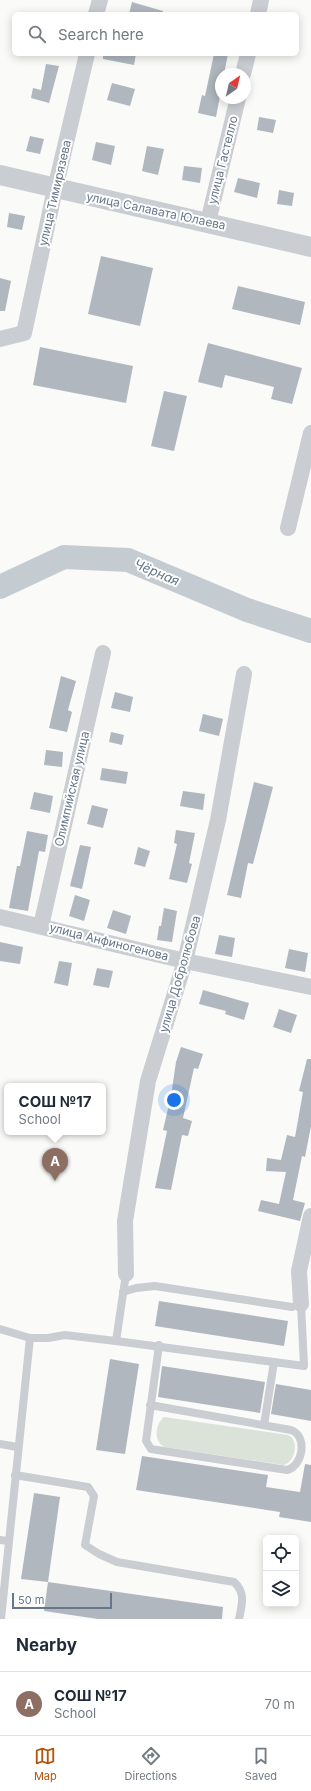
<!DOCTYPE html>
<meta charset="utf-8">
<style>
:root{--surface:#fff;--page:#f2f2f3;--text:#1f2937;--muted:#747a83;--line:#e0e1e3;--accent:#b45309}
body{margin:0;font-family:Inter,sans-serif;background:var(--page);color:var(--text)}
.controls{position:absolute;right:12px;bottom:12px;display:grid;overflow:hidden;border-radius:6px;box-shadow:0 2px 10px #0003}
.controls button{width:36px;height:36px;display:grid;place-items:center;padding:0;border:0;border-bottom:1px solid var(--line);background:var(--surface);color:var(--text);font:20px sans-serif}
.compass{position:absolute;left:215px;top:68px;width:36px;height:36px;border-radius:50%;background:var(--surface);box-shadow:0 2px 10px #0003;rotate:34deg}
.scale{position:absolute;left:12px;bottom:10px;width:100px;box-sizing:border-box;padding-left:4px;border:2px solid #67778b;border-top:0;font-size:11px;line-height:14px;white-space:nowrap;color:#67778b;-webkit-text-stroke:3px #fff;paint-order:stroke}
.you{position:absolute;left:174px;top:1100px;width:14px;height:14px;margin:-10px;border:3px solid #fff;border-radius:50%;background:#1a73e8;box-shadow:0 0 0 6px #1a73e833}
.badge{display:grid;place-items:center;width:26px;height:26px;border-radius:50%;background:var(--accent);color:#fff;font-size:13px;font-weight:700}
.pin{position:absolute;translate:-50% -33px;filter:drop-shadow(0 1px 2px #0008)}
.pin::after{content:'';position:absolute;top:21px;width:14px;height:12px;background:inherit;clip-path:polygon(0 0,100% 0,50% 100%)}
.popup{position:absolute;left:4px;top:1083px;width:102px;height:52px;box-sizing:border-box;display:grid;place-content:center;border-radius:6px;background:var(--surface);filter:drop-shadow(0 1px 3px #0005);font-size:13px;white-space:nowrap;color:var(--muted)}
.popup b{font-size:15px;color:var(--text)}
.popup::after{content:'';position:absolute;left:50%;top:100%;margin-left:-8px;border:8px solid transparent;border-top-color:var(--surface)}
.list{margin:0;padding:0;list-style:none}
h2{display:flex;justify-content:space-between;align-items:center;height:52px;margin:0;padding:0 16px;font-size:17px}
h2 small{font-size:13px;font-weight:400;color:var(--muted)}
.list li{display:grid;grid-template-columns:26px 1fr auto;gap:12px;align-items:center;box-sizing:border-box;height:64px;padding:0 16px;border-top:1px solid var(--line)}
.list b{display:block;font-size:15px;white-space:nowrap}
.list p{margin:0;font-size:13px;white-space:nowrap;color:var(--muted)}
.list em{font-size:13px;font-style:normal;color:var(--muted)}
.icon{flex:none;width:22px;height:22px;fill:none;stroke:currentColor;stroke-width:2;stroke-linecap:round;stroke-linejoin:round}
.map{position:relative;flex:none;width:311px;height:1619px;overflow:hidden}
.search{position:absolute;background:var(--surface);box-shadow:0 2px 10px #0003;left:12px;right:12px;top:12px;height:44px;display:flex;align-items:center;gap:10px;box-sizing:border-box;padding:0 14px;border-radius:6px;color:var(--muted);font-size:15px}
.sheet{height:116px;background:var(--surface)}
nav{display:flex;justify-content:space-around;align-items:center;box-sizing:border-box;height:56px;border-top:1px solid var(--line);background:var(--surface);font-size:11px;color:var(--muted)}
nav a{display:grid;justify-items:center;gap:2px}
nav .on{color:var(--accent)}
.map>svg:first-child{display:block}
.green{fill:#dbe2d8}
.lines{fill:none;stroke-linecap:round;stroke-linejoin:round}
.river{stroke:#c4ccd2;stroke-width:24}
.building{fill:#b0b7bf}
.service{stroke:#cacdd1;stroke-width:8}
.minor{stroke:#cacdd1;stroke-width:16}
.tertiary{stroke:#cacdd1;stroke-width:20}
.labels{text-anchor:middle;stroke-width:4;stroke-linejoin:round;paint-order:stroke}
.street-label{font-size:12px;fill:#67778b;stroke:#fff}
.water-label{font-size:13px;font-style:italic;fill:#637885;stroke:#fff}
</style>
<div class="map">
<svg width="311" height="1619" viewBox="0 0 311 1619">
<rect width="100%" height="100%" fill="#fafaf8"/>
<path class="green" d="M164,1417l124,18c12,5 7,28 -5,30l-118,-18c-12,-5 -10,-23 -1,-30z"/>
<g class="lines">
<polyline class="river" points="0,587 64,557 128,560 247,610 311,631"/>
</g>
<g class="building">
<polygon points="132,2 163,11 163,14 129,14"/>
<polygon points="103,54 136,54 134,65 103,59"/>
<polygon points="214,54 228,54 224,74 221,74 221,91 216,117 198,113 202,95 205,96"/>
<polygon points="46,64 59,66 49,103 31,98 33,88 41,90"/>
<polygon points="112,83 135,89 130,106 107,100"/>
<polygon points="259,117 276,120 273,133 257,130"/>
<polygon points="30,136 44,139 40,154 26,151"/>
<polygon points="96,142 115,146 111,165 92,160"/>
<polygon points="147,146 164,149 158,175 142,171"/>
<polygon points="184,166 202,168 200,183 182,180"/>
<polygon points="238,178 260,183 257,198 234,192"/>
<polygon points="279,190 294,193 292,206 277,204"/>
<polygon points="9,213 25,216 22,230 7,227"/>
<polygon points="101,256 153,268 140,326 88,314"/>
<polygon points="0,278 11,281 5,311 0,311"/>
<polygon points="238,286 305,302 300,325 232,309"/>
<polygon points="208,343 302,368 292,404 271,399 274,387 225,375 222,388 198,382"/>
<polygon points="40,347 133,366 126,403 33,385"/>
<polygon points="164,391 187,396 174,451 151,446"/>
<polygon points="61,676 76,681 68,710 72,712 67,732 49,728"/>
<polygon points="115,692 133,697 130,712 111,708"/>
<polygon points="203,714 223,719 219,736 199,731"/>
<polygon points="111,732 124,735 122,745 109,742"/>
<polygon points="46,750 63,752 62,767 44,765"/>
<polygon points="102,768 128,772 126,784 100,780"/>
<polygon points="254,782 273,787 253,864 248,863 241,898 227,895"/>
<polygon points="183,791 205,794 203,810 180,806"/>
<polygon points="34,792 53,796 50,813 30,809"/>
<polygon points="92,805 108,809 103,828 87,824"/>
<polygon points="176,830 195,833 189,863 192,864 187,883 169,879 177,844 174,843"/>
<polygon points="27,831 48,835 45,852 39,851 28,911 9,908 17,866 20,866"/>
<polygon points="80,845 91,847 82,889 70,886"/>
<polygon points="138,847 150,851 145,867 134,864"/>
<polygon points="75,895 90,900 84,921 69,916"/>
<polygon points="164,908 177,911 172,942 157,940 159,926 161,926"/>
<polygon points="113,910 131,916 126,934 107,928"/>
<polygon points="219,935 235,938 232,957 215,954"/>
<polygon points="0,942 23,947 20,964 0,961"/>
<polygon points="289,949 308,953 305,972 285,968"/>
<polygon points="59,961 72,963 68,986 54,983"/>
<polygon points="97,968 113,971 109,988 93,985"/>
<polygon points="203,990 249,1003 244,1020 225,1014 226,1011 199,1004"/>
<polygon points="279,1009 297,1015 291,1033 273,1027"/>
<polygon points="181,1047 203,1054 198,1069 194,1068 183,1118 192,1121 188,1136 182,1135 171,1190 155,1188 167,1131 163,1130 171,1096 176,1062"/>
<polygon points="307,1059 311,1059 311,1126 305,1157 302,1156 293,1200 305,1203 300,1221 258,1211 261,1200 279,1204 286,1172 266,1171 267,1158 281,1160 287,1135 295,1137 303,1092 299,1091"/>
<polygon points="159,1301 288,1321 284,1346 155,1326"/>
<polygon points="110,1359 139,1364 125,1454 96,1450"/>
<polygon points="162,1366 265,1382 260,1413 158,1397"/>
<polygon points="276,1384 311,1390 311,1421 271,1414"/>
<polygon points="142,1456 268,1475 266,1487 300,1492 305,1464 311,1465 311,1522 279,1517 280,1512 136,1490"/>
<polygon points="34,1493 60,1497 48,1582 21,1579"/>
<polygon points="48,1582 223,1607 222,1619 98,1619 44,1611"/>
</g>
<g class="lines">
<g class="service">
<polyline points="123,1292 136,1288 155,1286 292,1307"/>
<polyline points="0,1329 30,1338"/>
<polyline points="116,1341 304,1366 301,1304"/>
<path d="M150,1405l141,25c17,6 12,36 -4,40l-136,-21 -5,-8 13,-96"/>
<polyline points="264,1425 274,1362"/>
<polyline points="0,1444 17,1447"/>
<path d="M15,1475l73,12 6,9 -9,49 14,9 18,8 117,20c12,11 8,22 5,37"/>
<polyline points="0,1540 9,1541"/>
<polyline points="1,1619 30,1338 48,1338 65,1335 116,1341 126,1274"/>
</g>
<g class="minor">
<polyline points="96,14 100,0"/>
<polyline points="258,14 261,0"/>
<polyline points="243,74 248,54"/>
<polyline points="208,222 238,98"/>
<polyline points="0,339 24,333 55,189 87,54"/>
<polyline points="288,528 311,433"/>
<polyline points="0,917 185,961 311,987"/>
<polyline points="41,926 103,653"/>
<polyline points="126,1274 125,1221 148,1081 185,961 218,820 244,674"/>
<polyline points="301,1304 299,1271 311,1216"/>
</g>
<polyline class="tertiary" points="0,175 311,247"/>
</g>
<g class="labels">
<g class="street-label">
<text transform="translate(223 160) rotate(-76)" y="4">улица Гастелло</text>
<text transform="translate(55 193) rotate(-77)" y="4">улица Тимирязева</text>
<text transform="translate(156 211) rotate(12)" y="4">улица Салавата Юлаева</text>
<text transform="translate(72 789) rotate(-77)" y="4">Олимпийская улица</text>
<text transform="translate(109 942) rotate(14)" y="4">улица Анфиногенова</text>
<text transform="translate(180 974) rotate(-74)" y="4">улица Добролюбова</text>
</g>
<g class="water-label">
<text transform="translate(157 572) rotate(23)" y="5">Чёрная</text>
</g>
</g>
</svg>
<div class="controls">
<button><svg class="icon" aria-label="locate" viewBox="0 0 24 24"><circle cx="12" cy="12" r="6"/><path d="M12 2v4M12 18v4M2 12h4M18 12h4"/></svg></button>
<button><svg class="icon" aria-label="layers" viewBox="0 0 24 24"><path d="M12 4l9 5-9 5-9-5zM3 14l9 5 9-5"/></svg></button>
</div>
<svg class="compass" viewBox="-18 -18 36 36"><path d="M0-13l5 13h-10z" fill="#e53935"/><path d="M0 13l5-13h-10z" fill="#747a83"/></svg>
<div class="scale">50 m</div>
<div class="you"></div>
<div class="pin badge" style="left:55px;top:1181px;background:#8d6e63">A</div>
<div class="popup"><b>СОШ №17</b>School</div>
<div class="search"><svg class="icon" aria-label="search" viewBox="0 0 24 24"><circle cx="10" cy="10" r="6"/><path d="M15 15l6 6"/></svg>Search here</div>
</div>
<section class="sheet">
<h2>Nearby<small></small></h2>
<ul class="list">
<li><span class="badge" style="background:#8d6e63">A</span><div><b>СОШ №17</b><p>School</p></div><em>70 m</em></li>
</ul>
</section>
<nav>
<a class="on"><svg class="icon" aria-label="map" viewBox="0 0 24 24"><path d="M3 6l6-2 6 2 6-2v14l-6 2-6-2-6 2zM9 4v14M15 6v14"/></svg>Map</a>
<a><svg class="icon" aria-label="directions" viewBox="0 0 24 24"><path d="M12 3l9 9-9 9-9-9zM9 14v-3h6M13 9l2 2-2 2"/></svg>Directions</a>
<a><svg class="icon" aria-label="saved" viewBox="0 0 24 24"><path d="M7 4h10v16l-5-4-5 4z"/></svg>Saved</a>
</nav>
